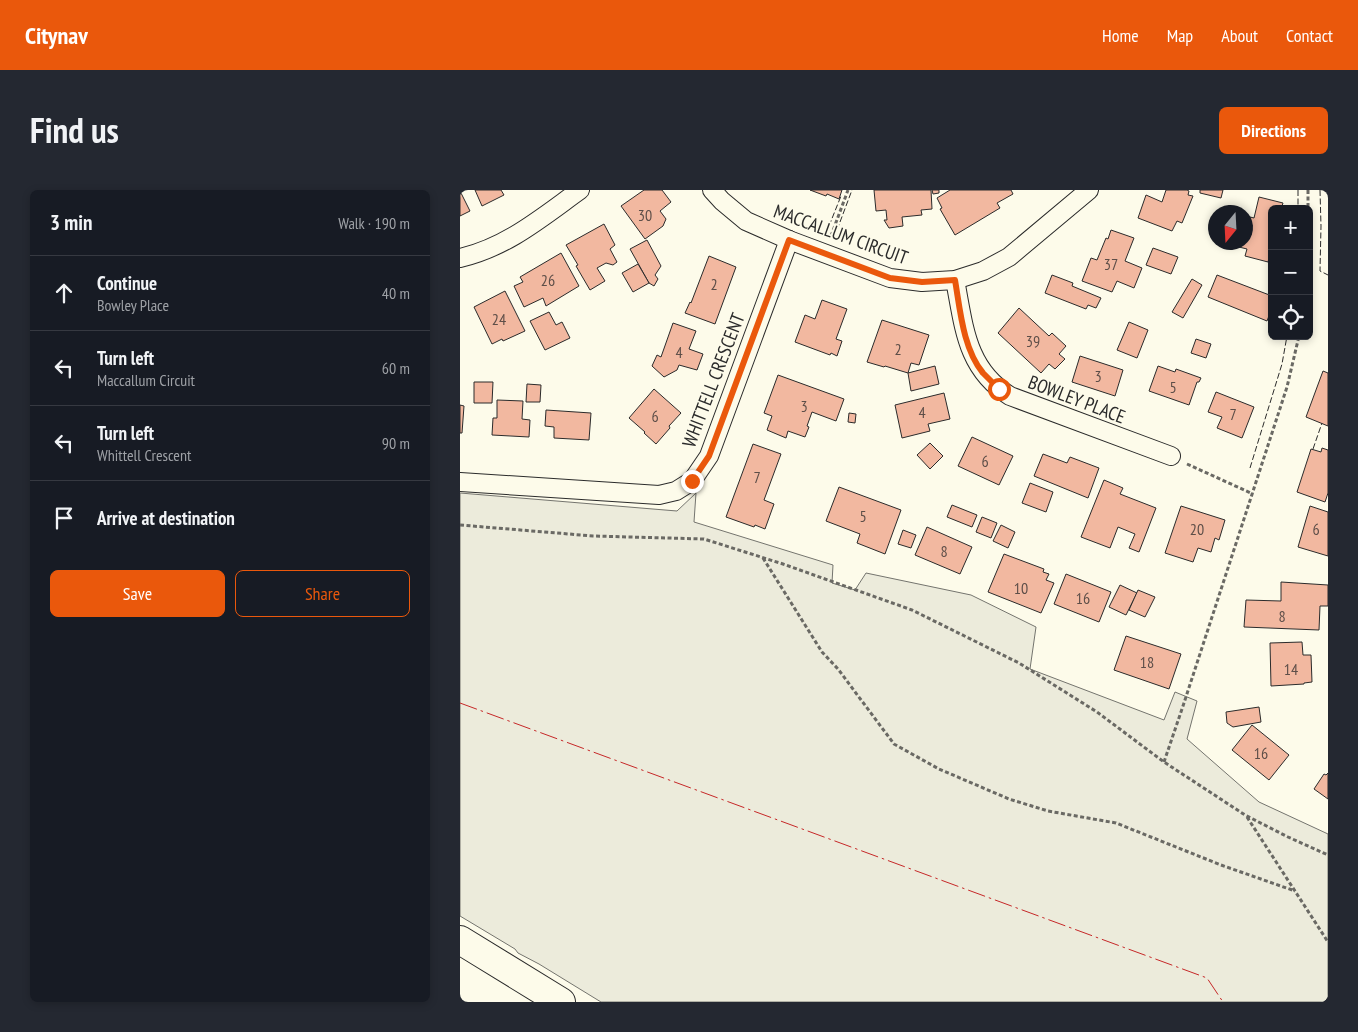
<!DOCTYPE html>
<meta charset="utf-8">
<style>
:root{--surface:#171b24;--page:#242831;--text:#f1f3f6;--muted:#9ea1a6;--line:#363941;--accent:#ea580c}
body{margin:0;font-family:"PT Sans Narrow",sans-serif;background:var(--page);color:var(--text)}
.controls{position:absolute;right:15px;top:15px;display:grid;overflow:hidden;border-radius:8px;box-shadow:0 2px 8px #0003}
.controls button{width:45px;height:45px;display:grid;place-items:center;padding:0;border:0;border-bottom:1px solid var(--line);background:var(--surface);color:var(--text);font:25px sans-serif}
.compass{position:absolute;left:748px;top:15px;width:45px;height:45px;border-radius:50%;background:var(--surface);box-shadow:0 2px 8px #0003;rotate:198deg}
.stop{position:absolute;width:15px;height:15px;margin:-11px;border:4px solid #ea580c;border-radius:50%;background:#fff}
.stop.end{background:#ea580c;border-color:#fff;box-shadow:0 1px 5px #0008}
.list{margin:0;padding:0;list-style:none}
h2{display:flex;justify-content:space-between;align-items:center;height:65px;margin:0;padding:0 20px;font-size:21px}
h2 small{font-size:16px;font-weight:400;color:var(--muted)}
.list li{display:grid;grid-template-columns:32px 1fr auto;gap:15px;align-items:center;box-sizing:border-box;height:75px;padding:0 20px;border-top:1px solid var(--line)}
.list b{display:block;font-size:19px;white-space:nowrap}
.list p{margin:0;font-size:16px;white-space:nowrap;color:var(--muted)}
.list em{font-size:16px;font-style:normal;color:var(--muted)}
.actions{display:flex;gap:10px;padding:15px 20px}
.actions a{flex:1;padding:11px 0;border:1px solid var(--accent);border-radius:8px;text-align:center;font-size:18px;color:var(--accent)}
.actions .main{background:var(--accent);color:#fff}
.icon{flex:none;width:28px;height:28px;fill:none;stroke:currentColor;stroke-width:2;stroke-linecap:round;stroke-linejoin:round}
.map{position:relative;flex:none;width:868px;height:812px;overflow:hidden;border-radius:8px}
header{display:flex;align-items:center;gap:30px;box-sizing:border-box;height:70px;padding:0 25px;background:var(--accent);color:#fff}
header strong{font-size:24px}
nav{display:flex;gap:28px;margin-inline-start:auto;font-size:18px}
.intro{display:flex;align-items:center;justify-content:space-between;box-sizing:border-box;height:120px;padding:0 30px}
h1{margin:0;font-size:35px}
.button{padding:12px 22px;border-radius:8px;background:var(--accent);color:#fff;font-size:18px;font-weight:700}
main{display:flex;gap:30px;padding:0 30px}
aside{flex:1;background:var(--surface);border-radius:8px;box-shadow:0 2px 8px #0003}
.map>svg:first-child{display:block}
.green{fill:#ecebdb;stroke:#74746e}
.building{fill:#f2b8a0;stroke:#2b2b2b}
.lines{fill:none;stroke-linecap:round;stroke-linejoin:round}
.minor-casing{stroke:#2b2b2b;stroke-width:20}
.primary-casing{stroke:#2b2b2b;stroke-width:30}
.path{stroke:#6a6964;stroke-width:3;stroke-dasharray:4 2.5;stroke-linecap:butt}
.minor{stroke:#fdfbea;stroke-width:18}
.primary{stroke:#fdfbea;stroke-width:28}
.fence{stroke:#2b2b2b;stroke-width:1;stroke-dasharray:6 2.5;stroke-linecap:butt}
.power{stroke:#c62828;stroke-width:1;stroke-dasharray:18 4 2.5 4;stroke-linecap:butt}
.route{stroke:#ea580c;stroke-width:6}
.labels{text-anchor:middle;stroke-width:4;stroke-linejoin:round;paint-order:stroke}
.number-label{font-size:16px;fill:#5d4e48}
.street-label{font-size:19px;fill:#2b2b2b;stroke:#fdfbea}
</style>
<header>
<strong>Citynav</strong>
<nav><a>Home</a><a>Map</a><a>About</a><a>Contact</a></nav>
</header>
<div class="intro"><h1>Find us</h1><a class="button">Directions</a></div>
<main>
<aside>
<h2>3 min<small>Walk · 190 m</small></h2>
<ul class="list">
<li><svg class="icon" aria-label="ahead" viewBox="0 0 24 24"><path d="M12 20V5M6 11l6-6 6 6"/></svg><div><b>Continue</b><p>Bowley Place</p></div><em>40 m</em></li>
<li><svg class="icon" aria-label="left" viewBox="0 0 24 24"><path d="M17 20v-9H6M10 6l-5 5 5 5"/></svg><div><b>Turn left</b><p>Maccallum Circuit</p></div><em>60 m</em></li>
<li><svg class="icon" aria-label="left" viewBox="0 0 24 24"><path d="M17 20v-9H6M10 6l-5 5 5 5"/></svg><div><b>Turn left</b><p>Whittell Crescent</p></div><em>90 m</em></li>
<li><svg class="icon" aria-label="arrive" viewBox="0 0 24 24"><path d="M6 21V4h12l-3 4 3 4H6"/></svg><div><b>Arrive at destination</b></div></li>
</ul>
<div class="actions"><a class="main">Save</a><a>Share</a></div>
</aside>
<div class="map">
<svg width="868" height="812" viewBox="0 0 868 812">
<rect width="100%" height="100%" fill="#fdfbea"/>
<polygon class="green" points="0,303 217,321 236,303 234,332 373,375 372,393 395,400 406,383 511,405 576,437 570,479 704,530 715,502 737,511 727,549 799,612 868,644 868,812 141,812 79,774 58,763 55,759 0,726"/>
<g class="building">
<polygon points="15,0 41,0 44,5 22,16"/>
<polygon points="184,0 202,0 211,12 200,21 206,29 203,36 185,49 161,16"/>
<polygon points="350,0 382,0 379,9 367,4 366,6"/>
<polygon points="414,0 471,0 472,19 461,20 462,25 442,27 443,36 429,38 424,30 427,30 426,20 416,21"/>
<polygon points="472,0 479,0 479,3 473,4"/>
<polygon points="490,0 551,0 553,4 537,13 540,18 495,45 480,19 482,18 477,8"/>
<polygon points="706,0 727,0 729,1 728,5 733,6 722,33 717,31 712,41 678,28 686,5 702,12"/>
<polygon points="740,0 763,0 761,8 740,3"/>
<polygon points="0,1 10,21 0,26"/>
<polygon points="799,7 823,13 821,19 812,19 812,57 808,72 785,66 787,59 771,55 772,54 767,52 786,52 786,26 794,28"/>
<polygon points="144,34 155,55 150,59 157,72 153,75 146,73 137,78 145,91 130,100 116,76 118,75 106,55"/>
<polygon points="651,40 674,48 665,71 682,78 674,98 657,91 652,102 622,91 631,68 637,70 646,48 648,49"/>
<polygon points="187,50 201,76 195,85 198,89 194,96 189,93 170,59"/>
<polygon points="693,58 718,67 711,84 686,75"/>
<polygon points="101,63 119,96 86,116 83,108 64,117 54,96 63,92 60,87"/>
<polygon points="249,66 276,77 255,134 225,123 230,112 231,113"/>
<polygon points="178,74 189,93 173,102 162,83"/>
<polygon points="592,85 613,93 612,96 641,108 636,118 628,115 626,119 585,103"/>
<polygon points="757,85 812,106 812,118 807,131 748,107"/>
<polygon points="732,89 742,95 723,128 712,122"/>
<polygon points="45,101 65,141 43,151 42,149 32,154 14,117"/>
<polygon points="362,110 387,119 376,149 382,151 377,166 371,163 370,165 335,152 345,125 355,129"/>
<polygon points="559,118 589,146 592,143 606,156 599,164 605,169 595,179 589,174 581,183 538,143"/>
<polygon points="89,122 96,135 102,132 110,148 85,160 70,131"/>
<polygon points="422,130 469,145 459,175 451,173 448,183 425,176 424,177 407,172"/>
<polygon points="669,132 688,140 677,168 657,160"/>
<polygon points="213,133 236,141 229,159 243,164 237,180 219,175 217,180 204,187 192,176 197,165 201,167"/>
<polygon points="736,149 751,154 746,168 731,163"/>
<polygon points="620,166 663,180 655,206 612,192"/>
<polygon points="475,176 479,194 451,201 448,183"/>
<polygon points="698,176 715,182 716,179 741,188 739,192 737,192 729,215 689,201"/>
<polygon points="863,181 868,183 868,236 846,227"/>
<polygon points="318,185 384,209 376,231 352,222 347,236 349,237 345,247 328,241 326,248 307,240 312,226 304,223"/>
<polygon points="14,192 33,192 32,213 14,213"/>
<polygon points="67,194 81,195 80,212 66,212"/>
<polygon points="194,199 221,223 209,236 210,238 196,254 184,243 185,242 169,228"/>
<polygon points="756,202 794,217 782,248 757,238 762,227 748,222"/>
<polygon points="484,203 490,229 468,234 470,241 442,248 435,215"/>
<polygon points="37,210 63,211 62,229 70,230 69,247 32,245 33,228 37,228"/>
<polygon points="0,215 4,216 2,243 0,243"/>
<polygon points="86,220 131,223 129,250 94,248 94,237 85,236"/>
<polygon points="389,223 396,224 395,233 388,232"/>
<polygon points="512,247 553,266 539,295 498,276"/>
<polygon points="470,253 483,266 470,279 457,265"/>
<polygon points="293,254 321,264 304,310 314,314 305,339 295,335 294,337 266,327"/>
<polygon points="862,258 868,260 868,303 865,312 837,302 851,259 861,262"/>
<polygon points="583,264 607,273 610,267 639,278 628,308 574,286"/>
<polygon points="644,290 663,298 660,304 696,318 679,362 669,358 675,344 658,337 650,358 621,347"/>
<polygon points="570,293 593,302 586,322 562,313"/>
<polygon points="379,297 441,320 425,364 397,353 400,344 366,331"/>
<polygon points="492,315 517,325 512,337 487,327"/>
<polygon points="721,316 765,330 759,350 755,348 751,362 738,358 733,372 705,363"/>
<polygon points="850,316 868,322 868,366 838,357"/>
<polygon points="522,327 537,333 531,348 516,342"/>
<polygon points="541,335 555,342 548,358 533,351"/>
<polygon points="467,337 512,357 500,384 455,365"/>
<polygon points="443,340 456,345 451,358 438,354"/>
<polygon points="544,364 584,379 583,382 589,384 586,390 594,393 581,423 528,402"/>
<polygon points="606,384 651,402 639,432 594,414"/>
<polygon points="821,392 868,395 868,416 860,416 859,440 784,437 786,410 821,411"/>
<polygon points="660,395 677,403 666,425 649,417"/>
<polygon points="678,400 695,407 685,427 669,420"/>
<polygon points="666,446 721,464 709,499 654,480"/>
<polygon points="842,452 843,465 851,465 852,492 844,493 844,494 811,496 810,453"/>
<polygon points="799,517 801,532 773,537 767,533 766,522"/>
<polygon points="792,535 829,565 809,590 772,560"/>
<polygon points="868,583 868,609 854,599 864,584 866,585"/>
</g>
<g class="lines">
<g class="minor-casing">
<g id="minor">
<polyline points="252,0 262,11 286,31 329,50 430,88 462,92 495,90 523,81 549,67 629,0"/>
<path d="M0,68c47,-11 81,-40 120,-68"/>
<path d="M495,90c9,46 11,89 55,116l161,60"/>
<polyline points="0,292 199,305 216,301 232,291 249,266 329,50"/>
</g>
</g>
<g class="primary-casing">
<polyline id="primary" points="0,750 101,812"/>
</g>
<g class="path">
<polyline points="848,0 848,19"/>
<polyline points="371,46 388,0"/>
<polyline points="727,274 793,304"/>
<polyline points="0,335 133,346 244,349 323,374 452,420 559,473 637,522 704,572 785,625 828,647 868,665"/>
<polyline points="303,368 362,462 378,479 434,554 479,579 549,609 588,621 656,633 761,675 835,701"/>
<polyline points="704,572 723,516 827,197 839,146"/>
<polyline points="787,627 868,752"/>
</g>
<use href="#minor" class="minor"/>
<use href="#primary" class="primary"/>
<g class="fence">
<polyline points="838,0 838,19"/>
<polyline points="860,0 861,36 860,81 868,85"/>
<polyline points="369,36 381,6"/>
<polyline points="377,40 392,0"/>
<polyline points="853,259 862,233"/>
<polyline points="790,278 822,174 827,146"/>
</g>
<polyline class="power" points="0,513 747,788 763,812"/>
</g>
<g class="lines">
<path class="route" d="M232,291l17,-25 80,-216 101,38 32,4 33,-2c5,29 8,69 28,93 5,5 11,11 16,16"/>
</g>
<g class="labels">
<g class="number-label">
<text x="185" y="31">30</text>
<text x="651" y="80">37</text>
<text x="88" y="96">26</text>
<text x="254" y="100">2</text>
<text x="39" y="135">24</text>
<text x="573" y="157">39</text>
<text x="438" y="165">2</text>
<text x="219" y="168">4</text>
<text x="638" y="192">3</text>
<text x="713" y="203">5</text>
<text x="344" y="222">3</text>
<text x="462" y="228">4</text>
<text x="773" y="230">7</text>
<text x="195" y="232">6</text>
<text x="525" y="277">6</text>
<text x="297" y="293">7</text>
<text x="403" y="332">5</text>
<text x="737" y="345">20</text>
<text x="856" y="345">6</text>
<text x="484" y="367">8</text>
<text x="561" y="404">10</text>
<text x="623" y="414">16</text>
<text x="822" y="432">8</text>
<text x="687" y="478">18</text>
<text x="831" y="485">14</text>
<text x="801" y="569">16</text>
</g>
<g class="street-label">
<text transform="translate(381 44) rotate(20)" y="7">MACCALLUM CIRCUIT</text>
<text transform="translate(253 190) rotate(-69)" y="7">WHITTELL CRESCENT</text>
<text transform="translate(617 209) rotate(21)" y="7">BOWLEY PLACE</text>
</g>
</g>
</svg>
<div class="controls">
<button>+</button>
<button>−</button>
<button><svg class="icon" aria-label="locate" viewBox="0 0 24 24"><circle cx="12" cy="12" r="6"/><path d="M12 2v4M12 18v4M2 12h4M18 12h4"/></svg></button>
</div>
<svg class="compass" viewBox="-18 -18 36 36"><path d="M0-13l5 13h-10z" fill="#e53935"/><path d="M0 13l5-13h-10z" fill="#9ea1a6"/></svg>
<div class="stop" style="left:539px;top:199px"></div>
<div class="stop end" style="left:232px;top:291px"></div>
</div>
</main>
